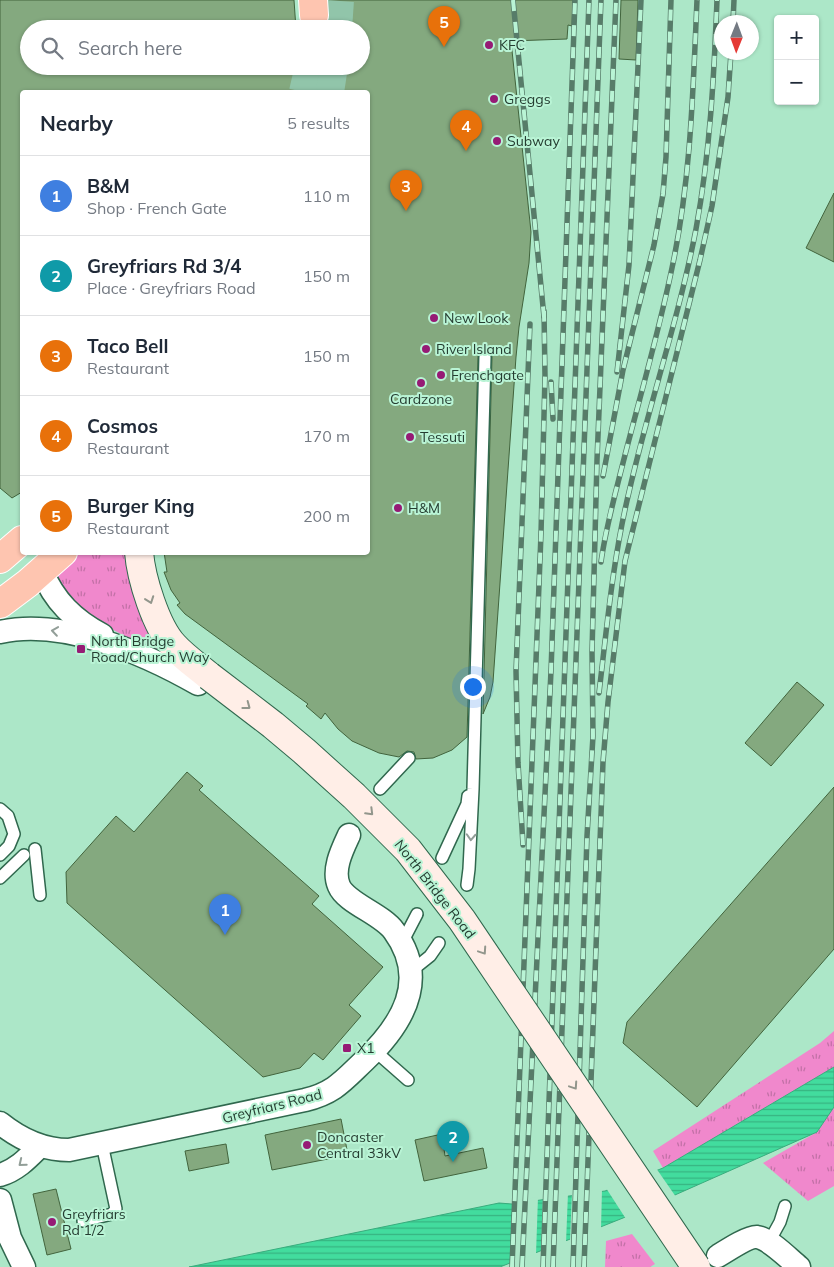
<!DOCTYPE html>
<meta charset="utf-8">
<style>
:root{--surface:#fff;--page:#f6f6f7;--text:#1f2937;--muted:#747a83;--line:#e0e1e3;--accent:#ea580c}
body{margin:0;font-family:Mulish,sans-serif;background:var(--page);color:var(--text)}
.controls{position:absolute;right:15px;top:15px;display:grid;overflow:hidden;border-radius:5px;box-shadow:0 1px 4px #0004}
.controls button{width:45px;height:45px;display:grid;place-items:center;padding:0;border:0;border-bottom:1px solid var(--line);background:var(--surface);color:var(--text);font:25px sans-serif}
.compass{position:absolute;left:714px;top:15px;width:45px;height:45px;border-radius:50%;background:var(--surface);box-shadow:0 1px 4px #0004;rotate:181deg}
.you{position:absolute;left:472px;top:686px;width:18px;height:18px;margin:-12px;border:4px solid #fff;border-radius:50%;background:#1a73e8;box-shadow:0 0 0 8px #1a73e833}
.badge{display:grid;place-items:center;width:32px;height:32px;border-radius:50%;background:var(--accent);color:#fff;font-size:16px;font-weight:700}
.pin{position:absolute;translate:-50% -41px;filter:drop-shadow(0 1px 2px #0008)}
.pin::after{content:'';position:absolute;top:26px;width:18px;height:15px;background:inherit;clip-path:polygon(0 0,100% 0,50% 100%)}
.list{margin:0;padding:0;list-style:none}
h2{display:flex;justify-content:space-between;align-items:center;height:65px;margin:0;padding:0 20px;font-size:21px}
h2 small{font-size:16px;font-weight:400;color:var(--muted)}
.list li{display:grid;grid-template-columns:32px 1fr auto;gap:15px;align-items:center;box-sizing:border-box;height:80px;padding:0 20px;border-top:1px solid var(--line)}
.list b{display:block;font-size:19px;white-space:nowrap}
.list p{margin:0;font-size:16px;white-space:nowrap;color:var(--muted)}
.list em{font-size:16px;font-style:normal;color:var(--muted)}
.icon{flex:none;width:28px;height:28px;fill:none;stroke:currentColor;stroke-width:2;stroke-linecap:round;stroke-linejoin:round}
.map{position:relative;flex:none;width:834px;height:1267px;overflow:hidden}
.search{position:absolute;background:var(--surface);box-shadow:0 1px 4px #0004;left:20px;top:20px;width:350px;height:55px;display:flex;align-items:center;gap:12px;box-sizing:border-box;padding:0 18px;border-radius:28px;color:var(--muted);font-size:19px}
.panel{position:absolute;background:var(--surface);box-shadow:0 1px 4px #0004;left:20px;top:90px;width:350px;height:465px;border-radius:5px}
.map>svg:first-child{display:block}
.grass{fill:url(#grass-tufts)}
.water{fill:url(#water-rules);stroke:#39ac7d}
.pier{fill:#ace7c8}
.building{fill:#84a97f;stroke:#42643d}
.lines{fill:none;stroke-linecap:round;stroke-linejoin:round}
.highway-tunnel{stroke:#91c5aa;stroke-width:28;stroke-dasharray:28 14;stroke-linecap:butt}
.lane-casing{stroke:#30684e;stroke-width:14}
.street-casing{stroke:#30684e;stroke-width:25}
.secondary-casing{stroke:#30684e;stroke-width:30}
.highway-casing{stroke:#fff;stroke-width:30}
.lane{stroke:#fff;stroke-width:11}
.street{stroke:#fff;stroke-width:22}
.secondary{stroke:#ffeee7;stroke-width:28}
.highway{stroke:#fec5b0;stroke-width:28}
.rail-casing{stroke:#577c69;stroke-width:5.5}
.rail{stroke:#b9f4d5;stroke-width:4;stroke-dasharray:11;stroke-linecap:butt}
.secondary-bridge-casing{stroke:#30684e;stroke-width:30;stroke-linecap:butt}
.secondary-bridge{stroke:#ffeee7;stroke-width:28}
.oneway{stroke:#92968c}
.oneway2{stroke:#929e98}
.poi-dot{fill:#961b75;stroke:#b9f4d5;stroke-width:2}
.labels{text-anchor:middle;stroke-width:4;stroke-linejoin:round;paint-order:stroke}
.poi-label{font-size:14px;fill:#253d31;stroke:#b9f4d5;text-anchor:start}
.street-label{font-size:14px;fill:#253d31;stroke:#b9f4d5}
</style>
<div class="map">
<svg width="834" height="1267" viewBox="0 0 834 1267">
<defs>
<pattern id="grass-tufts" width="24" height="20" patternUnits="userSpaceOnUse" patternTransform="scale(1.25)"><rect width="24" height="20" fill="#f088cc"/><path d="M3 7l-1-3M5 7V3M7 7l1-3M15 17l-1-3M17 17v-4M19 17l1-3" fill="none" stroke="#c270a6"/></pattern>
<pattern id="water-rules" width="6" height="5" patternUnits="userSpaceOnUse" patternTransform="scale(1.25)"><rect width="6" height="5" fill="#42dc9e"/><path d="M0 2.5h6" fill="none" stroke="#37b481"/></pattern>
</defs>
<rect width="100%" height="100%" fill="#ace7c8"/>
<g class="grass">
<path d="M78,553h47c5,35 16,67 35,97l-4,2c-28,-15 -61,-29 -83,-51 -8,-8 -12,-18 -18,-27z"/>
<polygon points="834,1031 834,1067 663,1168 653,1151 820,1043"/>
<polygon points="834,1107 834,1186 808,1201 763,1163 817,1132"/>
<polygon points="632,1234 655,1264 650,1267 605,1267 606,1241"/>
</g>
<polygon class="water" points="834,1067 834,1107 817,1132 623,1218 500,1267 189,1267 499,1203 512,1204 605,1191 663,1168"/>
<g class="pier">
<polygon points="656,1168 676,1197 626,1219 606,1188"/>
<polygon points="602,1189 601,1229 570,1241 572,1193"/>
<polygon points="568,1193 566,1243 541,1252 543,1197"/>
<polygon points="538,1197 536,1254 511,1264 513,1201"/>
</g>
<g class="building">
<polygon points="0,0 294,0 296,29 29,29 29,66 361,66 361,29 321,29 328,21 329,0 573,0 572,26 568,25 567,39 511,41 531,232 529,263 519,327 516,357 493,682 490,697 483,714 492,357 491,353 486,350 481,351 478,356 467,737 452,750 433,758 416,759 414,752 407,751 399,757 379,753 352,741 338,729 325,713 321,719 306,706 308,704 185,614 177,605 180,603 171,590 164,572 167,572 164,552 368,552 368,92 22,92 22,492 12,498 0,488"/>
<polygon points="621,0 638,0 636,60 619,59"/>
<polygon points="834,193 834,262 806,248"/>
<polygon points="797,682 824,705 771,766 745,743"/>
<polygon points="187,772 203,786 199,790 319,896 312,904 383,967 349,1005 361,1016 323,1060 314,1053 300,1068 263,1077 67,903 66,872 116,816 134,832"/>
<polygon points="834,787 834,949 697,1107 623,1043 627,1022"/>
<polygon points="341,1119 348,1155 272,1170 265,1135"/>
<polygon points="442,1134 445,1156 483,1148 487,1168 424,1181 415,1140"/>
<polygon points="226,1144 229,1163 189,1171 185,1151"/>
<polygon points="56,1189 71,1249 47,1255 33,1194"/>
</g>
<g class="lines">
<g class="highway-tunnel">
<polyline points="338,29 340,0"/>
<polyline points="303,92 309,66"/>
<polyline points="330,92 334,66"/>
</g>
<g class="lane-casing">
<g id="lane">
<polyline points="380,789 409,758"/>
<polyline points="0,809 8,816 14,834 9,846 0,855"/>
<polyline points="35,849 40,895"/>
<polyline points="442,858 467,804 468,796"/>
<polyline points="0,878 24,855"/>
<polyline points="467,885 469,869 473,789 485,357"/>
<polyline points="403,945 404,939 417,914"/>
<polyline points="411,974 415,968 430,956 439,943"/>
<polyline points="375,1051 408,1080"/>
<polyline points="83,1221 112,1214 116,1209 102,1144"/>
<polyline points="769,1242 780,1222 785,1206"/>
</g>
</g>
<g class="street-casing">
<g id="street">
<path d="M42,571c12,30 32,49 60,64"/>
<path d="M0,632c63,-14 144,21 198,52"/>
<path d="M0,1123c20,16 43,27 69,27l236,-50c29,-7 38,-19 59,-39 38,-36 66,-81 30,-130 -12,-17 -48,-28 -55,-45 -7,-16 3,-36 10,-51"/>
<path d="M0,1175c17,-5 28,-17 40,-29"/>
<polyline points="0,1200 10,1238 24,1267"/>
<path d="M718,1256c8,-5 31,-20 39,-19 13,2 32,22 42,30"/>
</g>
</g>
<g class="secondary-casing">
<path id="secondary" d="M139,552c2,26 17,75 35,94 10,11 23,20 35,30"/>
</g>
<g class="highway-casing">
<g id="highway">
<polyline points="313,0 314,15"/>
<polyline points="0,559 22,540"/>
<polyline points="0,604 28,583 63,552"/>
</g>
</g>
<use href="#lane" class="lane"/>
<use href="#street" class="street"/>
<use href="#secondary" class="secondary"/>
<use href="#highway" class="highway"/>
<g class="rail-casing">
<g id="rail">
<polyline points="513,0 544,317"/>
<polyline points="733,22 734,0"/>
<polyline points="617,372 629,265 641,0"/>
<polyline points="551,382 553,419"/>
<polyline points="603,476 623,370 654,245 663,194 666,157 671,0"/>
<path d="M601,562c5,-36 15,-71 24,-107 16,-62 34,-124 47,-187 19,-89 21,-178 25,-268"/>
<path d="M599,693c8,-67 14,-135 30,-201 20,-88 50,-174 67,-263 14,-76 18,-152 21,-229"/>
<polyline points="523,845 518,763 516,671 530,324"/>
<polyline points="512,1267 541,534 545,376 544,311"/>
<polyline points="522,1267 551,671 575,0"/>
<polyline points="543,1267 589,0"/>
<polyline points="553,1267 601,0"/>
<polyline points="573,1267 587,836 593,736 592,652 597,460 616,0"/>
<polyline points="584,1267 603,762 608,702 625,561 700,260 712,206 728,97 731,52"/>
</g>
</g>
<use href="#rail" class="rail"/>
<g class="secondary-bridge-casing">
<polyline id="secondary-bridge" points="209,676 273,725 304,751 354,796 408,850 462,920 696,1267"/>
</g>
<use href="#secondary-bridge" class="secondary-bridge"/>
</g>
<defs><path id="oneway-chevron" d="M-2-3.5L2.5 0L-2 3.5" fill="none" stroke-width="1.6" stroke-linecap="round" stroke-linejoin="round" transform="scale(1.25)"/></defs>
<g class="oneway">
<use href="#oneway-chevron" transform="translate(150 600) rotate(70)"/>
<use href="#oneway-chevron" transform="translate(247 706) rotate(37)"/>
<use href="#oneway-chevron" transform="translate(370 812) rotate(45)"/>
<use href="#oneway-chevron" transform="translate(483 951) rotate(56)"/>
<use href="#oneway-chevron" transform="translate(574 1086) rotate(56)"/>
</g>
<g class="oneway2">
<use href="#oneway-chevron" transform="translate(55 631) rotate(-172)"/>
<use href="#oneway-chevron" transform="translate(471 837) rotate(93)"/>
<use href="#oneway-chevron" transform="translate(22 1163) rotate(141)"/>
</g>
<g class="poi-dot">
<circle cx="489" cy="45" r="5"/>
<circle cx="494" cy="99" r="5"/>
<circle cx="497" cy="141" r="5"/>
<circle cx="434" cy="318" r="5"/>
<circle cx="426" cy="349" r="5"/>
<circle cx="441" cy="375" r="5"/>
<circle cx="421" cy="383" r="5"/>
<circle cx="410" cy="437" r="5"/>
<circle cx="398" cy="508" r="5"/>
<rect x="76" y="644" width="10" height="10" rx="2.5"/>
<rect x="342" y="1043" width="10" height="10" rx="2.5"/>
<circle cx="307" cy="1145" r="5"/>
<circle cx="52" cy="1222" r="5"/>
</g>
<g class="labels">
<g class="poi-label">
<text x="499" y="50">KFC</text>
<text x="504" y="104">Greggs</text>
<text x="507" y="146">Subway</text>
<text x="444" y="323">New Look</text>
<text x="436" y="354">River Island</text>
<text x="451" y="380">Frenchgate</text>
<text x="421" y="404" text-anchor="middle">Cardzone</text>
<text x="420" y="442">Tessuti</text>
<text x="408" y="513">H&amp;M</text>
<text x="91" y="646">North Bridge<tspan x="91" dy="16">Road/Church Way</tspan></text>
<text x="357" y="1053">X1</text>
<text x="317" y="1142">Doncaster<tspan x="317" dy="16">Central 33kV</tspan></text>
<text x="62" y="1219">Greyfriars<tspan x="62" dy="16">Rd 1/2</tspan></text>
</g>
<g class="street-label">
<text transform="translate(435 889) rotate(52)" y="5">North Bridge Road</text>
<text transform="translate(272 1106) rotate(-14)" y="5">Greyfriars Road</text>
</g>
</g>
</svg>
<div class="controls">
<button>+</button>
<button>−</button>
</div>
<svg class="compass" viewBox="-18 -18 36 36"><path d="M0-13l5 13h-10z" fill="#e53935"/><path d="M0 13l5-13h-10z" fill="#747a83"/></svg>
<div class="you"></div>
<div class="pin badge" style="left:225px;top:935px;background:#3f7fe0">1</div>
<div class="pin badge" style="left:453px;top:1162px;background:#0f9aa8">2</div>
<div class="pin badge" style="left:406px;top:211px;background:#e8710a">3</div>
<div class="pin badge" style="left:466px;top:151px;background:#e8710a">4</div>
<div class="pin badge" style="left:444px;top:47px;background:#e8710a">5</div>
<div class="search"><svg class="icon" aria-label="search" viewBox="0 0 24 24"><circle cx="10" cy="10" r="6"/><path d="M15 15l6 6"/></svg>Search here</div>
<section class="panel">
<h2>Nearby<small>5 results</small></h2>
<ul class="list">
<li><span class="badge" style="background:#3f7fe0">1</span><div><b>B&amp;M</b><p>Shop · French Gate</p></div><em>110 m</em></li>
<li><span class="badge" style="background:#0f9aa8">2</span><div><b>Greyfriars Rd 3/4</b><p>Place · Greyfriars Road</p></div><em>150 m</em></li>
<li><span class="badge" style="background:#e8710a">3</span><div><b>Taco Bell</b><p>Restaurant</p></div><em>150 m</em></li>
<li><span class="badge" style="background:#e8710a">4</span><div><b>Cosmos</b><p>Restaurant</p></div><em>170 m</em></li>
<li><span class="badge" style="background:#e8710a">5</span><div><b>Burger King</b><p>Restaurant</p></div><em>200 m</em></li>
</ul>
</section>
</div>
